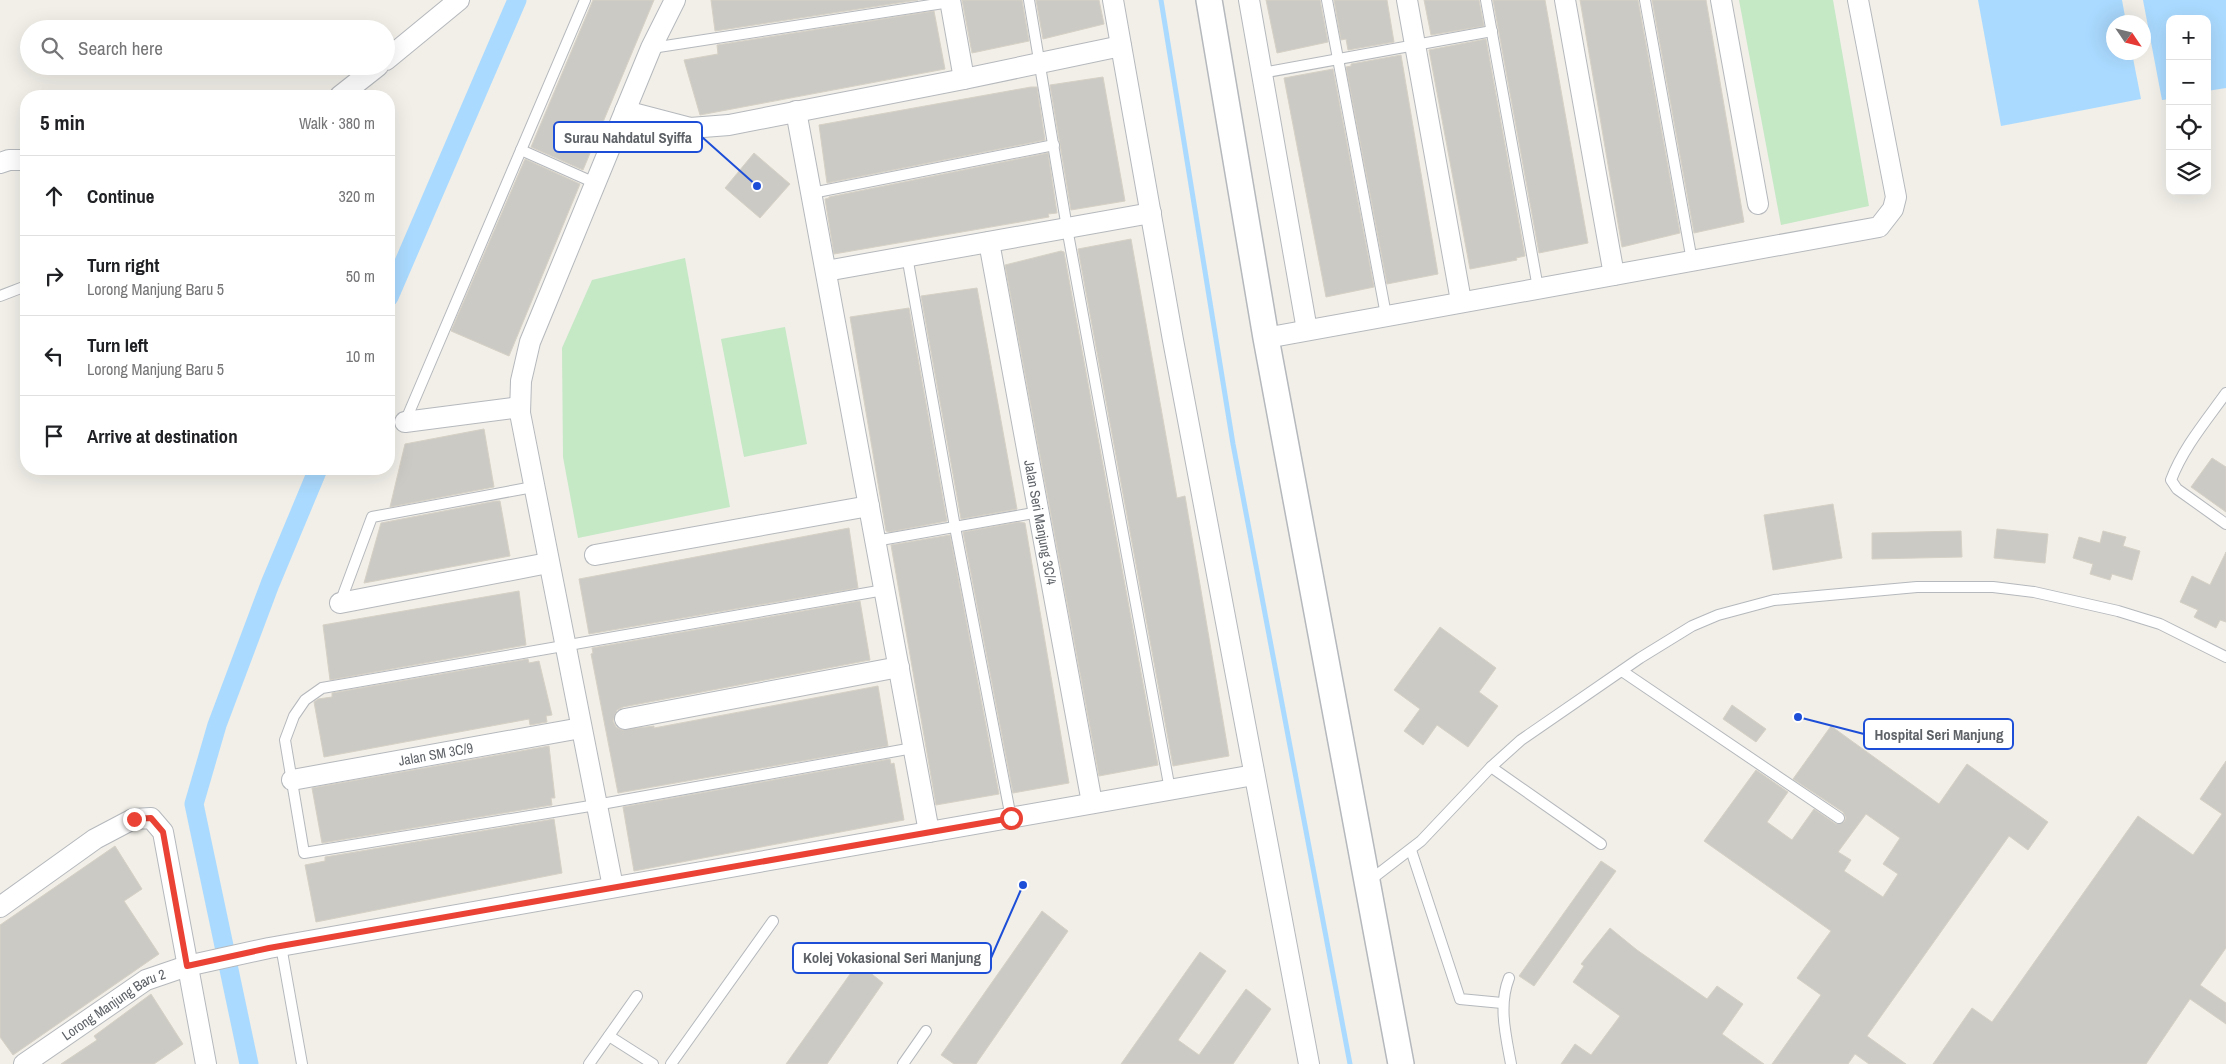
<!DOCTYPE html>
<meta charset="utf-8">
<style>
:root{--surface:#fff;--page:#f2f2f2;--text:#202124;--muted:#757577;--line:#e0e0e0}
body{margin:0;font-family:"Archivo Narrow",sans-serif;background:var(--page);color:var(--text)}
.controls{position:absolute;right:15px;top:15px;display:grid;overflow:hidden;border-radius:10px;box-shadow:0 5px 20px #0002}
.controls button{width:45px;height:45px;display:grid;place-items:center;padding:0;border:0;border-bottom:1px solid var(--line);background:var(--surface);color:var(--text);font:25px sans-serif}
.compass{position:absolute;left:2106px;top:15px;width:45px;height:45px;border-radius:50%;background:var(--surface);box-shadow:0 5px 20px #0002;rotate:125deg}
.stop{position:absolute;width:15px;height:15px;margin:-11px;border:4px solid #ea4335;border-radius:50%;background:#fff}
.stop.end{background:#ea4335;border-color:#fff;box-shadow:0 1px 5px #0008}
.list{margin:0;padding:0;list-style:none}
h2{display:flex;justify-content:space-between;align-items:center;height:65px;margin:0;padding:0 20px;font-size:21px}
h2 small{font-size:16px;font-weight:400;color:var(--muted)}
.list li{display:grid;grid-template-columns:32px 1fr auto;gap:15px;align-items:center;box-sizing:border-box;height:80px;padding:0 20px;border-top:1px solid var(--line)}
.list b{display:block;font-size:19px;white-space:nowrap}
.list p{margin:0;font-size:16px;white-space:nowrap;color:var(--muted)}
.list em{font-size:16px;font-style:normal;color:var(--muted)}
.icon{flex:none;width:28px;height:28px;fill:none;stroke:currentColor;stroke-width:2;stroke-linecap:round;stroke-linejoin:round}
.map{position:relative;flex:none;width:2226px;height:1064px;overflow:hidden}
.search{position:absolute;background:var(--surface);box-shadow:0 5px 20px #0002;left:20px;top:20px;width:375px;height:55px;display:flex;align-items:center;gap:12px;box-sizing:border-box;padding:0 18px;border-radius:28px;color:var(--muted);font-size:19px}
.panel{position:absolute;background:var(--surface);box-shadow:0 5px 20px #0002;left:20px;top:90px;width:375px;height:385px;border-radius:20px}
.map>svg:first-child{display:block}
.green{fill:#c5e8c5}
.water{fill:#aadaff}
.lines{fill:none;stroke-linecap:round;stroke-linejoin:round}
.stream{stroke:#aadaff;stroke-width:5}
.canal{stroke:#aadaff;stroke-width:19}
.building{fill:#cccac5;stroke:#d6d1c6;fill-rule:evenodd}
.service-casing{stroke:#b5b8bc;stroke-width:12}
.minor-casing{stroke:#b5b8bc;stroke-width:22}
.tertiary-casing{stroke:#b5b8bc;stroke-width:28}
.service{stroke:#fff;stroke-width:10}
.minor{stroke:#fff;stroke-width:20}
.tertiary{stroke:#fff;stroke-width:25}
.route{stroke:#ea4335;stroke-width:6}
.labels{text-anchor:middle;stroke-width:4;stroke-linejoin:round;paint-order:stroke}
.street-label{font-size:14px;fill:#5f6368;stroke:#fff}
.leader{fill:none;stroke:#1d4ed8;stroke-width:2}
.callout-dot{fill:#1d4ed8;stroke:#fff;stroke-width:2}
.callout{fill:#fff;stroke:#1d4ed8;stroke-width:2}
.callout-label{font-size:15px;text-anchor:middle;font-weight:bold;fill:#5f6368}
</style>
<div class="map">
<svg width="2226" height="1064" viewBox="0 0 2226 1064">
<rect width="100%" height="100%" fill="#f1efe8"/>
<g class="green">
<polygon points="1739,0 1833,0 1869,206 1781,225"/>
<polygon points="685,258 730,507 578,538 563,457 562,348 592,280"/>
<polygon points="785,327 807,444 744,457 721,339"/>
</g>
<g class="water">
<polygon points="1978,0 2122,0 2126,22 2114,22 2114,52 2132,53 2141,99 2001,126"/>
<polygon points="2143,0 2226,0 2226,88 2207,91 2207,19 2170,19 2170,99 2162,100"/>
</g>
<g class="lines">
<polyline class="stream" points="1161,0 1233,444 1350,1064"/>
<g class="canal">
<polyline points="389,297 517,0"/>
<polyline points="249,1064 194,804 217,725 270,584 318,469"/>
</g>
</g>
<g class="building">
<polygon points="593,0 654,0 583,170 531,147"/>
<polygon points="711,0 918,0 715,31"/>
<polygon points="962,0 1022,0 1029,41 972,53"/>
<polygon points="1036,0 1099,0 1104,24 1043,39"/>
<polygon points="1266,0 1320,0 1328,42 1277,53"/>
<polygon points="1334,0 1387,0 1394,42 1348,50 1346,39 1341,40"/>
<polygon points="1424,0 1479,0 1484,26 1431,35"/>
<polygon points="1493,0 1545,0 1588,243 1539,253"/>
<polygon points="1580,0 1638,0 1680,233 1622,247"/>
<polygon points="1652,0 1706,0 1744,222 1694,233"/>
<polygon points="934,11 945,69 700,115 684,60 718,54 717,45"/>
<polygon points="1486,39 1525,256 1516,258 1517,260 1470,269 1429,50"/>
<polygon points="1401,55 1438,274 1387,284 1346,67 1351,66 1351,64"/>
<polygon points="1333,69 1374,287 1326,297 1284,78"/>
<polygon points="1103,77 1125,201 1071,210 1050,85"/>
<polygon points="1031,87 1037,87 1045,140 827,183 819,125"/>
<polygon points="754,153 790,184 760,218 725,188"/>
<polygon points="1048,153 1057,213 1048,214 1049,217 834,254 825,199 829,198 829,197"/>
<polygon points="525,159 580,184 509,356 451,331"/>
<polygon points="1131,239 1177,498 1185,496 1229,756 1173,766 1078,249"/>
<polygon points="1061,251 1064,252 1158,765 1099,776 1005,265"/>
<polygon points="977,288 1017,509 961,519 921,296"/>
<polygon points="909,308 947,521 889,532 886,531 850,317"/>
<polygon points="484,429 494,487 390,507 405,444"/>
<polygon points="2212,458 2226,467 2226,512 2191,487"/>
<polygon points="496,501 500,501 510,556 364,583 381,523"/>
<polygon points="1833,504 1842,558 1773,570 1764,515"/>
<polygon points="1019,522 1025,523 1069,783 1013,793 963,532"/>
<polygon points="849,528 858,588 589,634 579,579"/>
<polygon points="1997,529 2048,534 2045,563 1994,558"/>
<polygon points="1961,531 1962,557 1872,559 1872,533"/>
<polygon points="2103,531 2126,537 2123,546 2140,551 2132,580 2112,574 2110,580 2090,574 2093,564 2073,558 2079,537 2100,543"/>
<polygon points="950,535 999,794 936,805 891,545"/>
<polygon points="2226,552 2226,622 2220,620 2216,628 2194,617 2198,610 2180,602 2192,576 2210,585"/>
<polygon points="519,591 526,645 330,680 323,625"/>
<polygon points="860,601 870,660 623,707 617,710 613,721 616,727 622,730 654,726 654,728 878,686 888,746 618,793 591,654 593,653 592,648"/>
<polygon points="1440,627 1496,668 1479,692 1498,706 1468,747 1437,725 1423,745 1404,731 1420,709 1394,690"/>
<polygon points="528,659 529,663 539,661 552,715 546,716 547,722 530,725 529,719 324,757 314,702 318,699 332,697 332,693"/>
<polygon points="1732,705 1766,729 1756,742 1723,719"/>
<path d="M1831,726l108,78 28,-40 81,58 -20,28 -19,-14 -142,200 39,28h-37l-14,-10 -7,10h-76l49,-69 -24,-17 34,-47 -127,-90 52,-71 32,22 -21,30 25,18 22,-31 22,15 8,-2 2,-4 -3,-6 -50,-33zM1866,814l34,24 -17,26 15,10 -15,23 -39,-26 7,-11 -13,-8z"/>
<polygon points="549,746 555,798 551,798 552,805 322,843 312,788"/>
<polygon points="890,759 891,764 894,763 904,820 634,871 623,807"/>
<polygon points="2226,761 2226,948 2200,985 2226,1003 2226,1024 2190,999 2146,1064 1933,1064 1972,1008 1992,1022 2138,816 2193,855 2222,814 2200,799"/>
<polygon points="554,819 562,873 316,922 305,865 325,861 325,857"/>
<polygon points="115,846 142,889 124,901 159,954 13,1055 0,1037 0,925"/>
<polygon points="1601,861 1616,871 1534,986 1519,976"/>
<polygon points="1042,911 1068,931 976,1064 954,1064 941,1055"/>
<polygon points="1610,928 1637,950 1707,999 1717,986 1743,1004 1722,1034 1764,1064 1561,1064 1575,1044 1591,1055 1620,1016 1573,982 1584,966 1581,964"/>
<polygon points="1200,952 1226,971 1178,1040 1199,1055 1246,989 1271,1009 1233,1064 1121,1064"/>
<polygon points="858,963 883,983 827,1064 786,1064"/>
<polygon points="151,994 183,1044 154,1064 61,1064 97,1040 94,1036"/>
</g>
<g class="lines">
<g class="service-casing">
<g id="service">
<polyline points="1029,0 1067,228 1170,790"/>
<polyline points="1327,0 1386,315"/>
<polyline points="1486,0 1538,288"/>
<polyline points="1645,0 1692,261"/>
<polyline points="652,48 950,2"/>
<polyline points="1262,73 1492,31"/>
<polyline points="521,150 595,183"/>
<polyline points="812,193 1054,145"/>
<polyline points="907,256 955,527 1011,818"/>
<polyline points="0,296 26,286"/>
<path d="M2226,393c-20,28 -43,55 -55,87l6,9 49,35"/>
<polyline points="405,422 585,0"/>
<polyline points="875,541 1039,512"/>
<polyline points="884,590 322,688 305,700 294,716 285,740 304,853 596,805 913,748"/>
<polyline points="340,603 372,517 533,487"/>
<polyline points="1622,671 1839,818"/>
<polyline points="1491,767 1601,844"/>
<polyline points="1411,850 1460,999 1502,1003"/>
<polyline points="1369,881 1421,841 1491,767 1521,740 1640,658 1692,626 1718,615 1774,600 1917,587 1993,587 2034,592 2118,611 2160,624 2226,657"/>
<polyline points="281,946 302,1064"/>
<path d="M1509,978c-11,28 -3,58 2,86"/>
<polyline points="609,1036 653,1064"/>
<polyline points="589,1064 637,996"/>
<polyline points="671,1064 773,921"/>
<polyline points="903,1064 926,1031"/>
</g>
</g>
<g class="minor-casing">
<g id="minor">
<polyline points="950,0 964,79"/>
<polyline points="1113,0 1173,340 1309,1064"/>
<polyline points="1249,0 1307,330"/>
<polyline points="1407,0 1461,301"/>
<polyline points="1565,0 1614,275"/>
<polyline points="1721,0 1758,204"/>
<polyline points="386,60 459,0"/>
<polyline points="340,96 378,66"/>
<polyline points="625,111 690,128 729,125 964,79 1121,46"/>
<polyline points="796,111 929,832"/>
<polyline points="0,163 9,160 26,160"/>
<path id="s1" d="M989,242l103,561"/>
<polyline points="826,271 1151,213"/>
<polyline points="1266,338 1879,227 1893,209 1896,197 1858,0"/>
<polyline points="405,422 520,407"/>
<polyline points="595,555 869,506"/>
<polyline points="340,603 548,563"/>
<polyline points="625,719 899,667"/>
<path id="s2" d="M292,780l289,-52"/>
<polyline points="613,887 520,413 521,381 530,342 651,48 675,0"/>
<polyline points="0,907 95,839 133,819 151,818 163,832 206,1064"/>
<path id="s3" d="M24,1064l122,-84 41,-14 82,-18 985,-173"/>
</g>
</g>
<g class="tertiary-casing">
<polyline id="tertiary" points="1209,0 1266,338 1401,1064"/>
</g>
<use href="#service" class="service"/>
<use href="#minor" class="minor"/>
<use href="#tertiary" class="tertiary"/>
</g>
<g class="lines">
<polyline class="route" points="134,819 151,818 163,832 187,966 269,948 1011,818"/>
</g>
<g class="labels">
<g class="street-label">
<text dy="5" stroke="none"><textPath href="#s1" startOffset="285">Jalan Seri Manjung 3C/4</textPath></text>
<text dy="5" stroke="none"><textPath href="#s2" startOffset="146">Jalan SM 3C/9</textPath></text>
<text dy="5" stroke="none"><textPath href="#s3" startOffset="108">Lorong Manjung Baru 2</textPath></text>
</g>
</g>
<path class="leader" d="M757 186L702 137M1798 717L1864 734M1023 885L991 958"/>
<g class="callout-dot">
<circle cx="757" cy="186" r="5"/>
<circle cx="1798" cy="717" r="5"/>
<circle cx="1023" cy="885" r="5"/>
</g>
<g class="callout">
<rect x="554" y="122" width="148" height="30" rx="5"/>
<rect x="1864" y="719" width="149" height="30" rx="5"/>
<rect x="793" y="943" width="198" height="30" rx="5"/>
</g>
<g class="callout-label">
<text x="628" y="143">Surau Nahdatul Syiffa</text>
<text x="1939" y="740">Hospital Seri Manjung</text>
<text x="892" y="963">Kolej Vokasional Seri Manjung</text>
</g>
</svg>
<div class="controls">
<button>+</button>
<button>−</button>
<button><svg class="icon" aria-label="locate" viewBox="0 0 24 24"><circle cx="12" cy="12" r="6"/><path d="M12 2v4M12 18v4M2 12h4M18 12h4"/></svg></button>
<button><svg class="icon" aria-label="layers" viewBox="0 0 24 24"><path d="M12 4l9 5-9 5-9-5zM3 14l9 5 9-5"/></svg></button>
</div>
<svg class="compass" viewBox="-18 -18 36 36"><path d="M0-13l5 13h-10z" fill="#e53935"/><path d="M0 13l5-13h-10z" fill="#757577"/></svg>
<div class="stop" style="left:1011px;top:818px"></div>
<div class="stop end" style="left:134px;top:819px"></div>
<div class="search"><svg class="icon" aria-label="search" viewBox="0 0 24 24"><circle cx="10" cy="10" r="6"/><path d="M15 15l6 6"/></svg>Search here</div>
<section class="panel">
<h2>5 min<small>Walk · 380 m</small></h2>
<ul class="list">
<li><svg class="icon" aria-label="ahead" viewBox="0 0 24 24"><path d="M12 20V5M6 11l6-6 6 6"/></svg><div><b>Continue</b></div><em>320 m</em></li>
<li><svg class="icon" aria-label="right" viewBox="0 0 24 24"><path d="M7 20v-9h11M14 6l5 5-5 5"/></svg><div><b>Turn right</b><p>Lorong Manjung Baru 5</p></div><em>50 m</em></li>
<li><svg class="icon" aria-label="left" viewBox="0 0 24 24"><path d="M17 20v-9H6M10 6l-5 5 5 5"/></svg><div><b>Turn left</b><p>Lorong Manjung Baru 5</p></div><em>10 m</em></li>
<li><svg class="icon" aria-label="arrive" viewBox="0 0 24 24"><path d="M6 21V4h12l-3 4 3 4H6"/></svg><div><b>Arrive at destination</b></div></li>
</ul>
</section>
</div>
